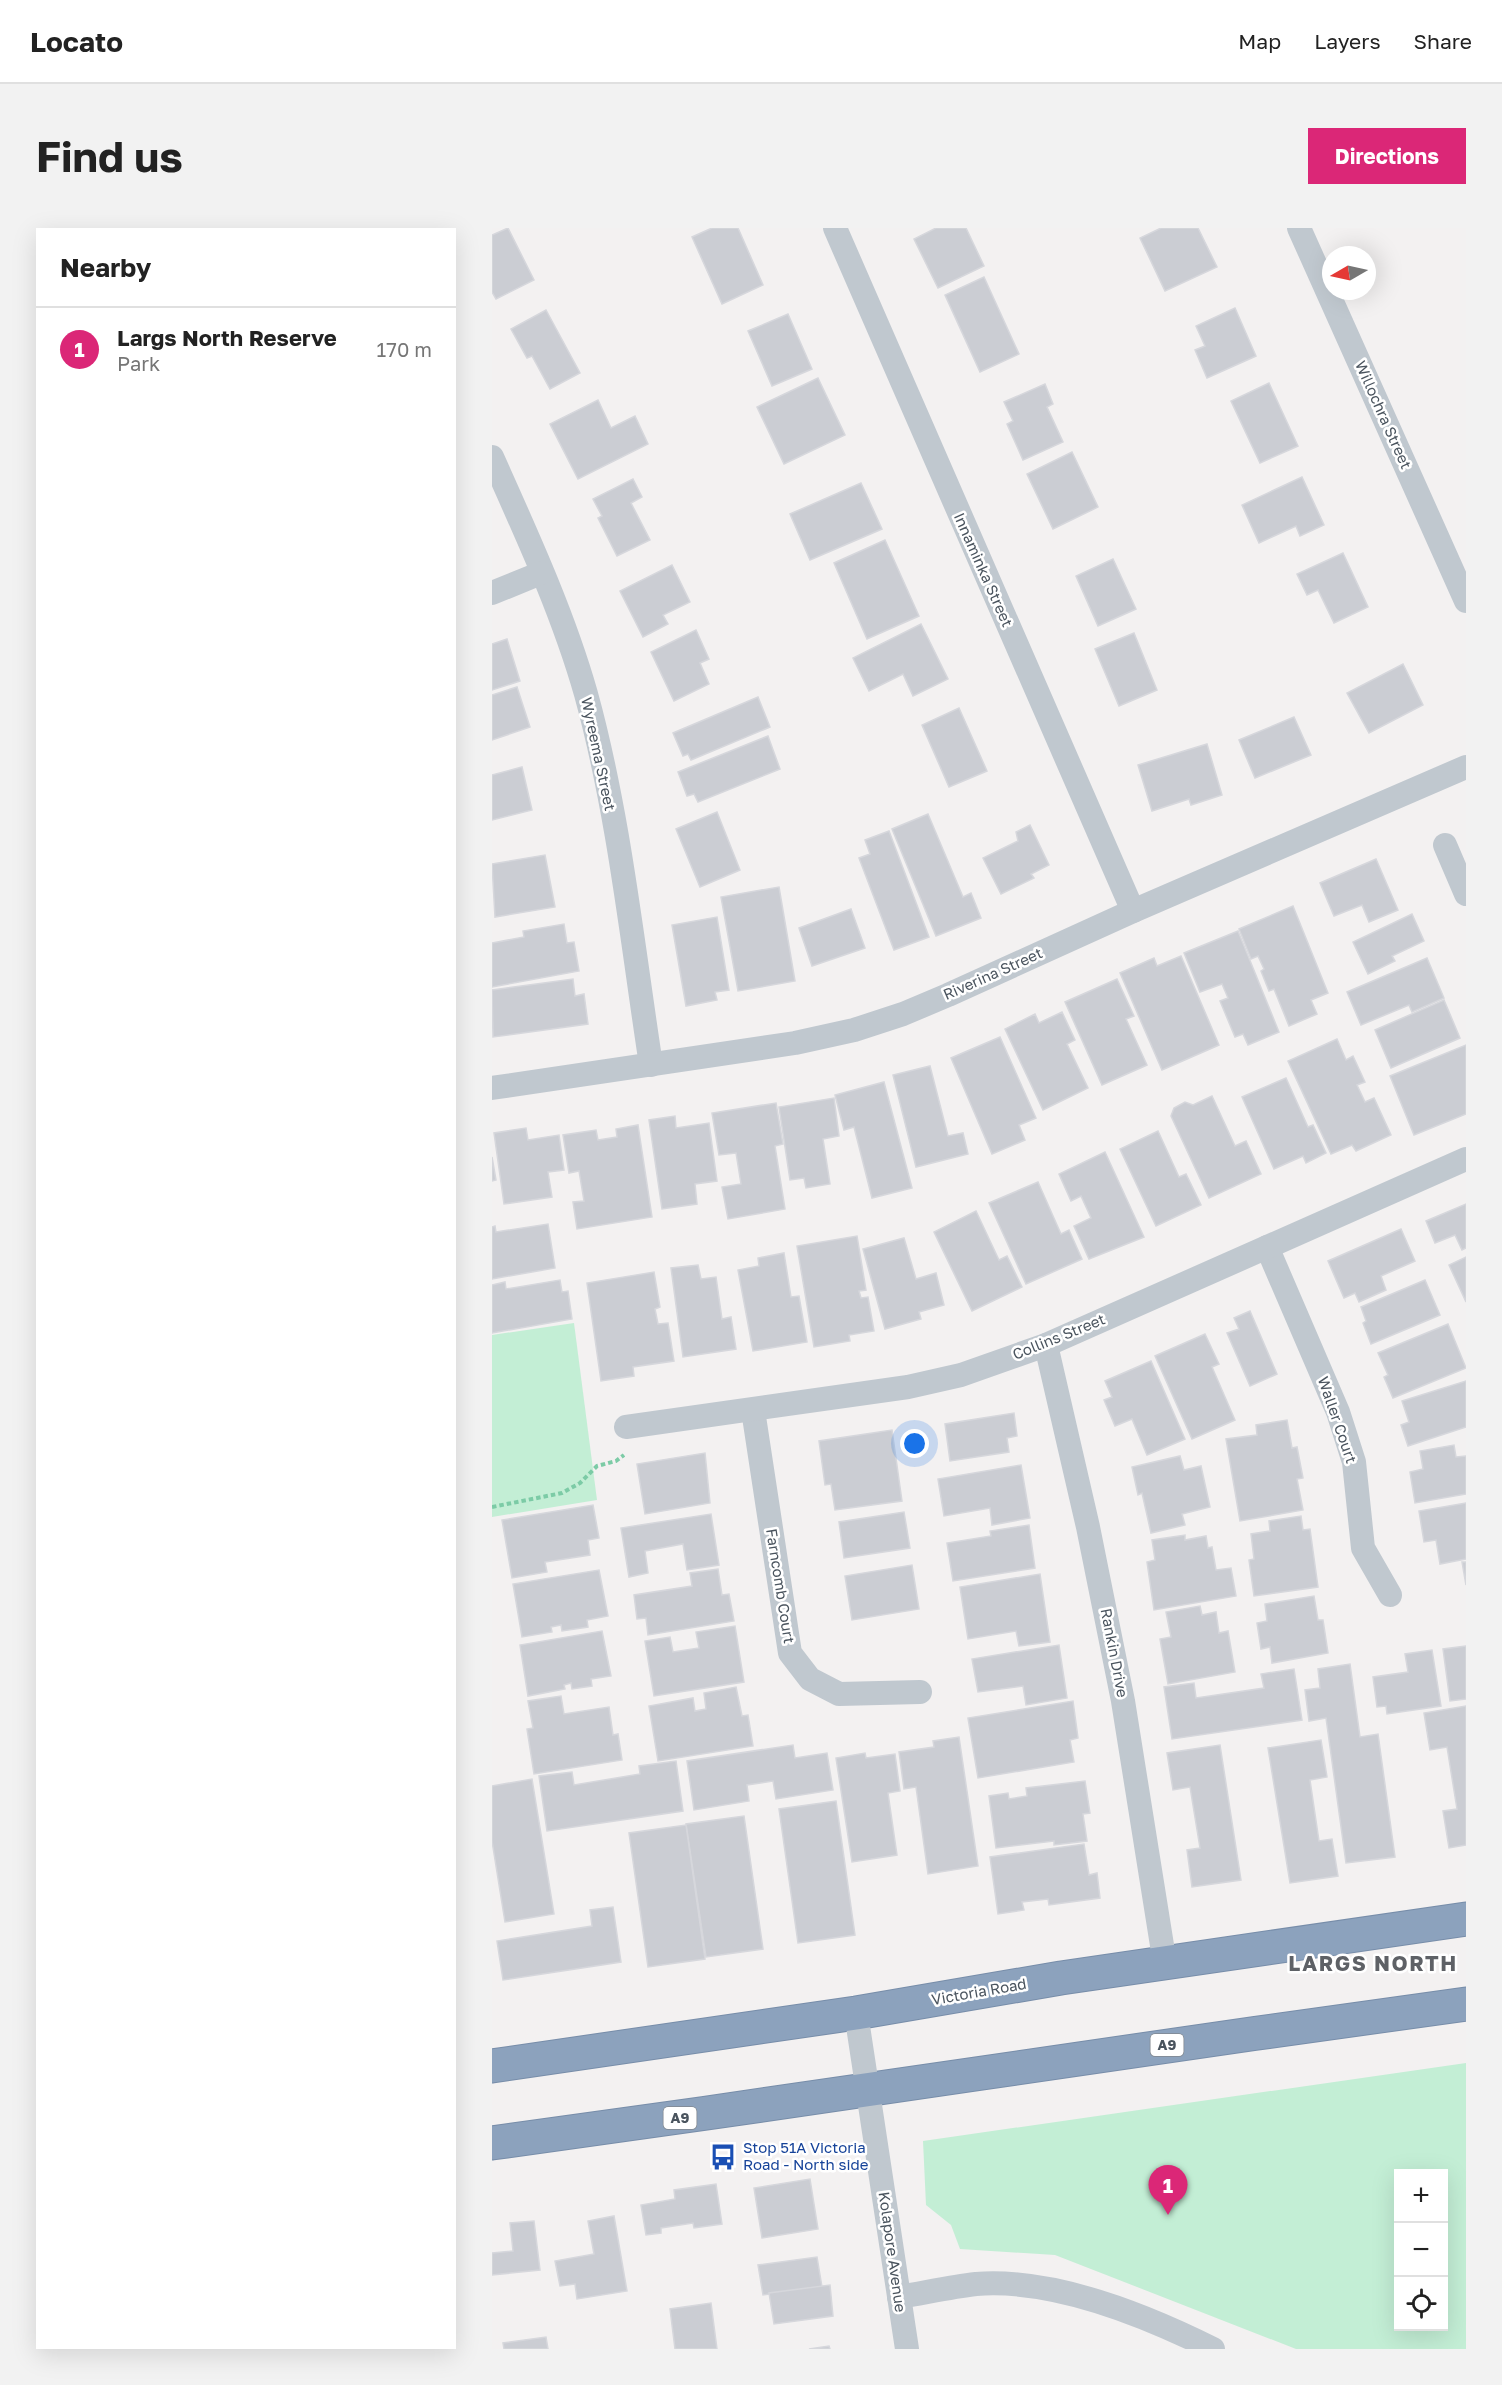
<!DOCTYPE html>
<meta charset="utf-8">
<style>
:root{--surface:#fff;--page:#f2f2f2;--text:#222;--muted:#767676;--line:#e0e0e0;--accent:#db2777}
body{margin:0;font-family:"Golos Text",sans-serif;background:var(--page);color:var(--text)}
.controls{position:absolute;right:18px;bottom:18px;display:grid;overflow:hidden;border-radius:0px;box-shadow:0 6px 24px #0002}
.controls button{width:54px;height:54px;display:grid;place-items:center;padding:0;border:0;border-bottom:2px solid var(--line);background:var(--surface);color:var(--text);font:30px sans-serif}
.compass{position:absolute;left:830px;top:18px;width:54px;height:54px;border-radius:50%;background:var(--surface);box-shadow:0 6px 24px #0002;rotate:261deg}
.you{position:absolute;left:423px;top:1216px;width:21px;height:21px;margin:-15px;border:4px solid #fff;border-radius:50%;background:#1a73e8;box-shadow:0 0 0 9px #1a73e833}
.badge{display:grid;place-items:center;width:39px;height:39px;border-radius:50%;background:var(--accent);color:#fff;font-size:20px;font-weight:700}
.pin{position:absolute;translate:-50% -50px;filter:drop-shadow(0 2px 3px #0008)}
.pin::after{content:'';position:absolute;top:32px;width:21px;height:18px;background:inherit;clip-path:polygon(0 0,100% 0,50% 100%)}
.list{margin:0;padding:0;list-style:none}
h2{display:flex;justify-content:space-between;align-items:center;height:78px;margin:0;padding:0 24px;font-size:26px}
h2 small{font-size:20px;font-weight:400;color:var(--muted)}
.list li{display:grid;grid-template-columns:39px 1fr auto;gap:18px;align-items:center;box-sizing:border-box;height:84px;padding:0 24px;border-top:2px solid var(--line)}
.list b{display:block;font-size:22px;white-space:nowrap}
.list p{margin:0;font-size:20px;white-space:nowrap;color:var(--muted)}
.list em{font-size:20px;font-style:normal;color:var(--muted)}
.icon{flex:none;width:33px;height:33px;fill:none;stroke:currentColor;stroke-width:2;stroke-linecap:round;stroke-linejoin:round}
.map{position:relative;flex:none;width:974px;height:2121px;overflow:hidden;border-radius:0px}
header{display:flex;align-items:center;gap:36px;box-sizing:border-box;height:84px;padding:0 30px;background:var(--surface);border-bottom:2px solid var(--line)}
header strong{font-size:28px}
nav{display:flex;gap:33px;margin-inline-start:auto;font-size:21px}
.intro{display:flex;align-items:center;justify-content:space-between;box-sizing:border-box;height:144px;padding:0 36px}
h1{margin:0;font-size:42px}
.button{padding:15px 27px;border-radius:0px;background:var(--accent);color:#fff;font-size:21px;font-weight:700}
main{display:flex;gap:36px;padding:0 36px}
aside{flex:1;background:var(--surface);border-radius:0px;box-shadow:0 6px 24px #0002}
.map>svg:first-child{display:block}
.green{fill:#c3eed5;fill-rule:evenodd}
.building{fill:#cbcdd3;stroke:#d6d7dc;stroke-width:1.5}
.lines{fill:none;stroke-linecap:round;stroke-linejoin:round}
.highway-casing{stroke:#778da9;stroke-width:35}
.path{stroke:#7ccba6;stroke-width:4;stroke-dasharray:4.5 3;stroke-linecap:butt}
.street{stroke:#c0c8cf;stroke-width:24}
.highway{stroke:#8ca2bd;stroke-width:33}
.labels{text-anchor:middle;stroke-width:5;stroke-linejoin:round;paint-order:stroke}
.shield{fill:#fff;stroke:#80878e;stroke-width:1.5}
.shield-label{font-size:14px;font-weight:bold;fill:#4a545e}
.street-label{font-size:15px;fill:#4a545e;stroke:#fff}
.transit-label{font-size:15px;fill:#164399;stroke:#fff;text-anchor:start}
.district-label{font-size:21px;font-weight:bold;letter-spacing:1.5px;fill:#5e6166;stroke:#fff}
</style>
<header>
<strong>Locato</strong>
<nav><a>Map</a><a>Layers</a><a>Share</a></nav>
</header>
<div class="intro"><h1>Find us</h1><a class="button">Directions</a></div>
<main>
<aside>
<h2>Nearby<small></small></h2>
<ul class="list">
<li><span class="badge">1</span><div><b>Largs North Reserve</b><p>Park</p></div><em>170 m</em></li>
</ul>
</aside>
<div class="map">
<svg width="974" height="2121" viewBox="0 0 974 2121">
<rect width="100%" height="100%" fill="#f3f1f1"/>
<g class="green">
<polygon points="82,1095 105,1272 0,1289 0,1107"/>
<path d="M974,1835v286h-170l-241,-94 -95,-6 -9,-24 -25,-20 -3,-64zM906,1946h46v152h-46z"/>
</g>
<g class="building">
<polygon points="16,0 42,52 4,71 0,64 0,7"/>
<polygon points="220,0 246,0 271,57 230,76 200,9"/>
<polygon points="444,0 474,0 492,38 446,60 422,11"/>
<polygon points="669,0 706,0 725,39 673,63 648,10"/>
<polygon points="492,49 527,126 488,144 453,67"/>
<polygon points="743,80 764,128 715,150 703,122 713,118 704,98"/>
<polygon points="54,82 88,145 58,161 40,128 35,130 19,101"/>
<polygon points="296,86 320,141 280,158 256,103"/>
<polygon points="326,150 353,207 292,236 265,179"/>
<polygon points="777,155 806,218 768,235 739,173"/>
<polygon points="553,156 561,176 555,179 571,214 531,232 515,196 521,193 512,174"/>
<polygon points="106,172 119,200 143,188 156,216 86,251 58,196"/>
<polygon points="580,224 606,279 561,301 535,246"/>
<polygon points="810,249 832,297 808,308 804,298 767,315 750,277"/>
<polygon points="141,251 150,269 139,275 158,312 125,328 106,290 110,288 101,271"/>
<polygon points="369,255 390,301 318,332 298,286"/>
<polygon points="393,312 427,388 375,411 342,335"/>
<polygon points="851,325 876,379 842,395 826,362 815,367 805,346"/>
<polygon points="621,331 644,381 606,398 584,348"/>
<polygon points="180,337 198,374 171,387 176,396 151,409 128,363"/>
<polygon points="429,396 456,451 421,468 411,446 377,463 361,430"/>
<polygon points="204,402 217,431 208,435 217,456 182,473 159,424"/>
<polygon points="642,405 665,462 627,478 603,421"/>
<polygon points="15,411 28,453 0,462 0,416"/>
<polygon points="911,436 931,477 877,505 855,465"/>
<polygon points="25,459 38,499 0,512 0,467"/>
<polygon points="266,469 278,499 199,532 196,526 191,528 181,505"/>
<polygon points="467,480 495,543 457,559 430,497"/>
<polygon points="802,489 819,527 763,550 747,512"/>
<polygon points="276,508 288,541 206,574 202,566 195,568 186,544"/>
<polygon points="715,516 730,567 699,577 697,571 660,583 646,537"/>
<polygon points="30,539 40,582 0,592 0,547"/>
<polygon points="225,584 248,642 208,659 184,601"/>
<polygon points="436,586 471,669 479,665 489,690 444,708 400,601"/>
<polygon points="538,597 557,637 539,646 542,650 509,666 491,630 526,613 524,604"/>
<polygon points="397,603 437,709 402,722 367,630 378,626 373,612"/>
<polygon points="53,627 63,679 3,689 0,636"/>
<polygon points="884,631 906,682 877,694 870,677 842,688 828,655"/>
<polygon points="287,659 303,753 246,763 229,669"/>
<polygon points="801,678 836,765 819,772 825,786 797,798 782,761 777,763 769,743 772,741 766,728 759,731 747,701"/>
<polygon points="359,681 373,720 320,738 307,700"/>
<polygon points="920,686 932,713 900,728 903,733 876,746 861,714"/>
<polygon points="225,689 237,762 223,764 225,772 194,778 180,697"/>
<polygon points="72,696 75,715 82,714 87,743 0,759 0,715 32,709 31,703"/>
<polygon points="746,703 787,804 756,817 751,806 743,809 728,773 736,770 730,756 708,764 692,725"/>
<polygon points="689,728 727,817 670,842 628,745 662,730 665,738"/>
<polygon points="935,730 952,770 920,784 917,777 869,797 855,764"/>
<polygon points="81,751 83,768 92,766 96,796 1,809 0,762"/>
<polygon points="625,751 642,788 634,791 655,837 610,857 573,774"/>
<polygon points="952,772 968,810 899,840 883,802"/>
<polygon points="570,784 583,812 575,816 596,860 551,882 513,801 543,786 547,795"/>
<polygon points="508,809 544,890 527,897 533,912 500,926 459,830"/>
<polygon points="845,811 854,832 861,828 873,854 865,857 873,874 882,870 899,907 864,923 860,917 839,926 796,833"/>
<polygon points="974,817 974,886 922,907 898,848"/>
<polygon points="438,838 456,908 471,905 476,926 424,939 401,847"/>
<polygon points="794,850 816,899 821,897 834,925 814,935 811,928 782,941 750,869"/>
<polygon points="392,854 420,960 380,970 362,899 352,902 343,867"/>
<polygon points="720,868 743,918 754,913 769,946 717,970 679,888 682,880 693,874 701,877"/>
<polygon points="342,870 347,908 331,911 338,956 314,960 312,950 298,952 287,879"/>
<polygon points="284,875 291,916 283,918 293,981 236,991 230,959 249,956 244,925 227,927 220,885"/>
<polygon points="183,888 184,900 217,895 225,953 203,956 205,976 170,981 157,892"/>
<polygon points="146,897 160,989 85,1001 81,974 92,973 87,943 77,945 71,907 104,902 106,912 125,909 124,901"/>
<polygon points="34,900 36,912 67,907 72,942 56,944 60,969 12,976 2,905"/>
<polygon points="666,903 687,949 694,946 709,977 664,998 628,921"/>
<polygon points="613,924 652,1009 597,1031 582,998 599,990 589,968 579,973 567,946"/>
<polygon points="0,929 4,952 0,953"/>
<polygon points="546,954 569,1006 577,1002 590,1031 534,1056 497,975"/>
<polygon points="974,976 974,1020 970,1022 963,1007 943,1015 934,993"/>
<polygon points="484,983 507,1032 515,1028 530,1059 480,1083 442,1004"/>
<polygon points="56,996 63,1040 0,1051 0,999 3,998 4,1004"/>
<polygon points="909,1001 923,1033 889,1048 894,1062 867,1074 863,1065 852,1070 836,1033"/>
<polygon points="365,1008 374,1062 367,1063 369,1070 376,1069 382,1103 357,1107 358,1113 322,1119 305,1018"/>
<polygon points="412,1010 424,1051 444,1045 452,1077 427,1084 429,1091 393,1101 371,1021"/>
<polygon points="292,1025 299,1069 307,1068 315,1114 261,1123 246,1042 267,1038 266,1030"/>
<polygon points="974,1029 974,1074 957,1037"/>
<polygon points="206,1037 209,1051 224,1049 230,1091 239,1089 244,1121 191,1129 179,1040"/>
<polygon points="162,1044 168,1079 163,1081 166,1096 176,1095 182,1133 141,1139 142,1148 109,1153 95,1055"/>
<polygon points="68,1052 70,1064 76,1063 80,1091 0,1105 0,1057 13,1054 14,1061"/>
<polygon points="933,1052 948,1087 879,1116 871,1095 874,1093 869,1079"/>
<polygon points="758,1083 785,1146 758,1158 735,1105 747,1101 742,1090"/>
<polygon points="956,1096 974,1140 901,1170 892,1149 896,1147 886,1125"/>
<polygon points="713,1106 727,1136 720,1139 743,1192 700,1211 663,1128"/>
<polygon points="659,1133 693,1211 655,1227 640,1191 623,1198 612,1172 620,1169 613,1153"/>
<polygon points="974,1153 974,1199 916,1218 909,1197 917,1194 910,1173"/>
<polygon points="522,1185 525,1208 515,1210 517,1224 458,1233 453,1196"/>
<polygon points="795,1192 800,1220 805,1219 811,1250 805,1251 811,1282 748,1293 734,1211 765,1207 764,1197"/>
<polygon points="400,1202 410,1273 343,1282 339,1256 333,1257 327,1213"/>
<polygon points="962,1217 964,1229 974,1228 974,1266 923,1275 918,1244 931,1241 928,1223"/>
<polygon points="213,1225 218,1275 153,1286 145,1236"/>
<polygon points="688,1228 692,1242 709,1238 718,1279 690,1286 693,1297 659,1305 650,1265 646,1267 640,1239"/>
<polygon points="529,1237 538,1290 500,1297 498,1280 452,1288 446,1251"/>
<polygon points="974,1275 974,1331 948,1336 944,1312 932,1314 927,1283"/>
<polygon points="101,1277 107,1310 96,1312 98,1327 53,1334 55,1344 20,1350 10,1292"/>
<polygon points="412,1284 418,1320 352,1330 347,1294"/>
<polygon points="219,1286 227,1337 195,1342 191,1316 153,1323 156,1345 137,1349 129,1300"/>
<polygon points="809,1288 811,1302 818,1301 826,1359 762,1368 757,1332 762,1331 759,1306 778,1303 777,1293"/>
<polygon points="537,1297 543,1340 461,1353 455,1315 499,1308 498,1303"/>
<polygon points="693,1307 693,1312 714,1308 716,1320 720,1319 724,1342 739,1340 744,1368 662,1382 655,1334 663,1332 660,1312"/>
<polygon points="970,1334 974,1334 974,1357"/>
<polygon points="420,1337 427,1381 360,1392 353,1348"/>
<polygon points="226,1341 230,1367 237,1366 242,1393 156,1407 154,1390 145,1391 142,1367 200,1358 198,1345"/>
<polygon points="107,1342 116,1388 95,1392 96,1399 70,1403 69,1397 59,1399 60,1404 30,1409 21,1356"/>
<polygon points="548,1346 558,1414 527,1418 524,1403 476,1411 468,1359"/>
<polygon points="822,1368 826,1392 831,1392 836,1425 780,1435 778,1419 769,1421 765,1395 775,1393 773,1376"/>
<polygon points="708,1378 710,1387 724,1384 727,1405 736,1403 743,1444 676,1456 668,1411 679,1409 674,1384"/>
<polygon points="243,1398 252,1454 162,1468 153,1413 178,1409 181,1424 207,1420 204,1404"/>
<polygon points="110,1403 119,1448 99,1451 100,1458 80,1461 79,1455 72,1457 73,1461 36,1468 28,1417"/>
<polygon points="567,1417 575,1470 534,1477 531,1458 486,1464 480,1431"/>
<polygon points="974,1418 974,1471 958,1473 951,1421"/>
<polygon points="940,1422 949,1478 895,1486 894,1478 885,1479 881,1449 916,1444 913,1426"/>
<polygon points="858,1436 868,1509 886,1506 903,1629 854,1635 834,1490 817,1493 813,1462 828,1460 826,1441"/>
<polygon points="802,1441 810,1492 680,1511 672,1459 702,1455 704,1470 772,1460 769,1446"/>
<polygon points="244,1459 250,1488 256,1487 261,1518 166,1533 157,1478 201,1470 203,1483 214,1481 212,1465"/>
<polygon points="69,1468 72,1486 117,1479 121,1507 126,1506 130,1532 42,1546 35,1501 41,1500 36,1473"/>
<polygon points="581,1473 586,1510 578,1512 582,1534 486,1550 476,1490"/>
<polygon points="974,1478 974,1617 957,1620 951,1583 965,1581 955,1519 938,1522 932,1485"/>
<polygon points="467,1509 486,1638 436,1646 424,1559 412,1561 407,1524 442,1519 441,1513"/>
<polygon points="829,1512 835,1549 818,1552 827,1613 840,1611 846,1648 798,1655 776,1520"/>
<polygon points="301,1517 303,1530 335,1525 341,1562 284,1571 281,1553 255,1557 257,1573 202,1582 195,1533"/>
<polygon points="728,1517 749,1652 700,1659 695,1622 708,1620 698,1559 681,1562 675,1525"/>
<polygon points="373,1525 374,1530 403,1526 408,1563 396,1565 405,1627 360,1634 344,1530"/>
<polygon points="184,1533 191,1583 55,1603 47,1548 80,1544 82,1557 148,1546 147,1538"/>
<polygon points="40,1551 62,1686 13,1694 0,1613 0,1558"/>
<polygon points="593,1553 598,1585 591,1586 595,1613 562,1617 562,1613 504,1620 497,1568 516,1565 517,1571 535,1568 534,1560"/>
<polygon points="344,1573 363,1707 306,1715 287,1581"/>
<polygon points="252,1588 271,1721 214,1729 194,1596"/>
<polygon points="194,1597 213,1731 156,1739 137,1605"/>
<polygon points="592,1616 597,1647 605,1645 608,1670 557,1677 556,1671 530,1674 532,1682 506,1686 498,1629"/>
<polygon points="121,1679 129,1734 11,1752 5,1713 100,1698 98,1682"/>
<polygon points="318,1951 326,2001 270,2010 262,1960"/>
<polygon points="224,1956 230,1996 202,2000 201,1995 169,2000 169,2005 154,2007 149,1977 183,1971 182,1962"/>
<polygon points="122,1988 135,2063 85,2071 83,2056 68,2058 63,2033 102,2026 96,1993"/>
<polygon points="42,1993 48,2042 0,2047 0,2025 21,2023 18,1995"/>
<polygon points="325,2029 330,2059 271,2067 266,2037"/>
<polygon points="338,2057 341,2088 282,2096 277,2065"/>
<polygon points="219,2075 225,2121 183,2121 178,2081"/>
<polygon points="54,2109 56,2121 12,2121 11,2115"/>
<polygon points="337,2118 338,2121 317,2121"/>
</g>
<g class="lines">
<g class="highway-casing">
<g id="highway">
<polyline points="0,1838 364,1785 569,1750 974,1691"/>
<path d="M0,1915c325,-44 649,-95 974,-139"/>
</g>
</g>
<polyline class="path" points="0,1279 70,1265 88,1255 105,1238 124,1233 132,1227"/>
<g class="street">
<polyline points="343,0 641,683"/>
<polyline points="807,0 974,373"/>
<path d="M0,229c34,76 71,156 94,237 33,120 46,247 65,371"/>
<polyline points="0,365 49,345"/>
<polyline points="953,617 974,666"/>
<polyline points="0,860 303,815 362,802 411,786 456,767 641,683 974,539"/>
<polyline points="775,1019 846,1184 862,1234 871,1320 898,1367"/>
<polyline points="554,1117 596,1299 631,1473 673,1736"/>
<polyline points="261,1182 298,1425 318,1451 347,1466 428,1464"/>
<polyline points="134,1199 416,1159 469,1147 554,1117 974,931"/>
<polyline points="364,1785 415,2121"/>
<path d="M407,2069c25,-4 51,-10 77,-13 77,-6 169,31 237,65"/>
</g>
<use href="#highway" class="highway"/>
</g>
<defs>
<g id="bus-bare" transform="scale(2.07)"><path d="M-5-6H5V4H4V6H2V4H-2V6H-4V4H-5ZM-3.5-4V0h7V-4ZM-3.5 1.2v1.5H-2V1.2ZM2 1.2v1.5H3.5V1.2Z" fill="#1a4fb4" stroke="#fff" stroke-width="2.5" paint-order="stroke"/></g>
</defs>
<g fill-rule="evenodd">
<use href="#bus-bare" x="231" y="1929"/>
</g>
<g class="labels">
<g class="shield">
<rect x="658.5" y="1806" width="33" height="22" rx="4.5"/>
<rect x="171.5" y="1879" width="33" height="22" rx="4.5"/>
</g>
<g class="shield-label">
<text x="675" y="1822">A9</text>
<text x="188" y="1895">A9</text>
</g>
<g class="street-label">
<text transform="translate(891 187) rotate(66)" y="5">Willochra Street</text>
<text transform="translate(491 342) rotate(66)" y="5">Innaminka Street</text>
<text transform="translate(106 526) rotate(78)" y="5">Wyreema Street</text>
<text transform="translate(501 746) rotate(-24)" y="5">Riverina Street</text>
<text transform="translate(567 1109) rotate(-22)" y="5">Collins Street</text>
<text transform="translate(845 1192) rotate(71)" y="5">Waller Court</text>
<text transform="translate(288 1358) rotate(81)" y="5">Farncomb Court</text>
<text transform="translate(622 1425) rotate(79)" y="5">Rankin Drive</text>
<text transform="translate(487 1764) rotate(-10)" y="5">Victoria Road</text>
<text transform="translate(400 2024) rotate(82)" y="5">Kolapore Avenue</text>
</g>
<g class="transit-label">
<text x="251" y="1925">Stop 51A Victoria<tspan x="251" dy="17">Road - North side</tspan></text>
</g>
<g class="district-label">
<text x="881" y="1743">LARGS NORTH</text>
</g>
</g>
</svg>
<div class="controls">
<button>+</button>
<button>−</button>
<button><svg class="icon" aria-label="locate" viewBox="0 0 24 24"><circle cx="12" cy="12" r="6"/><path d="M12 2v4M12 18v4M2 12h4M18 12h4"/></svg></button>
</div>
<svg class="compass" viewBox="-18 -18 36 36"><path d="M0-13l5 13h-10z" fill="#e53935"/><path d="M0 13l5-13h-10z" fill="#767676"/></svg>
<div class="you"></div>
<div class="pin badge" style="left:676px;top:1987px">1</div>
</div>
</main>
